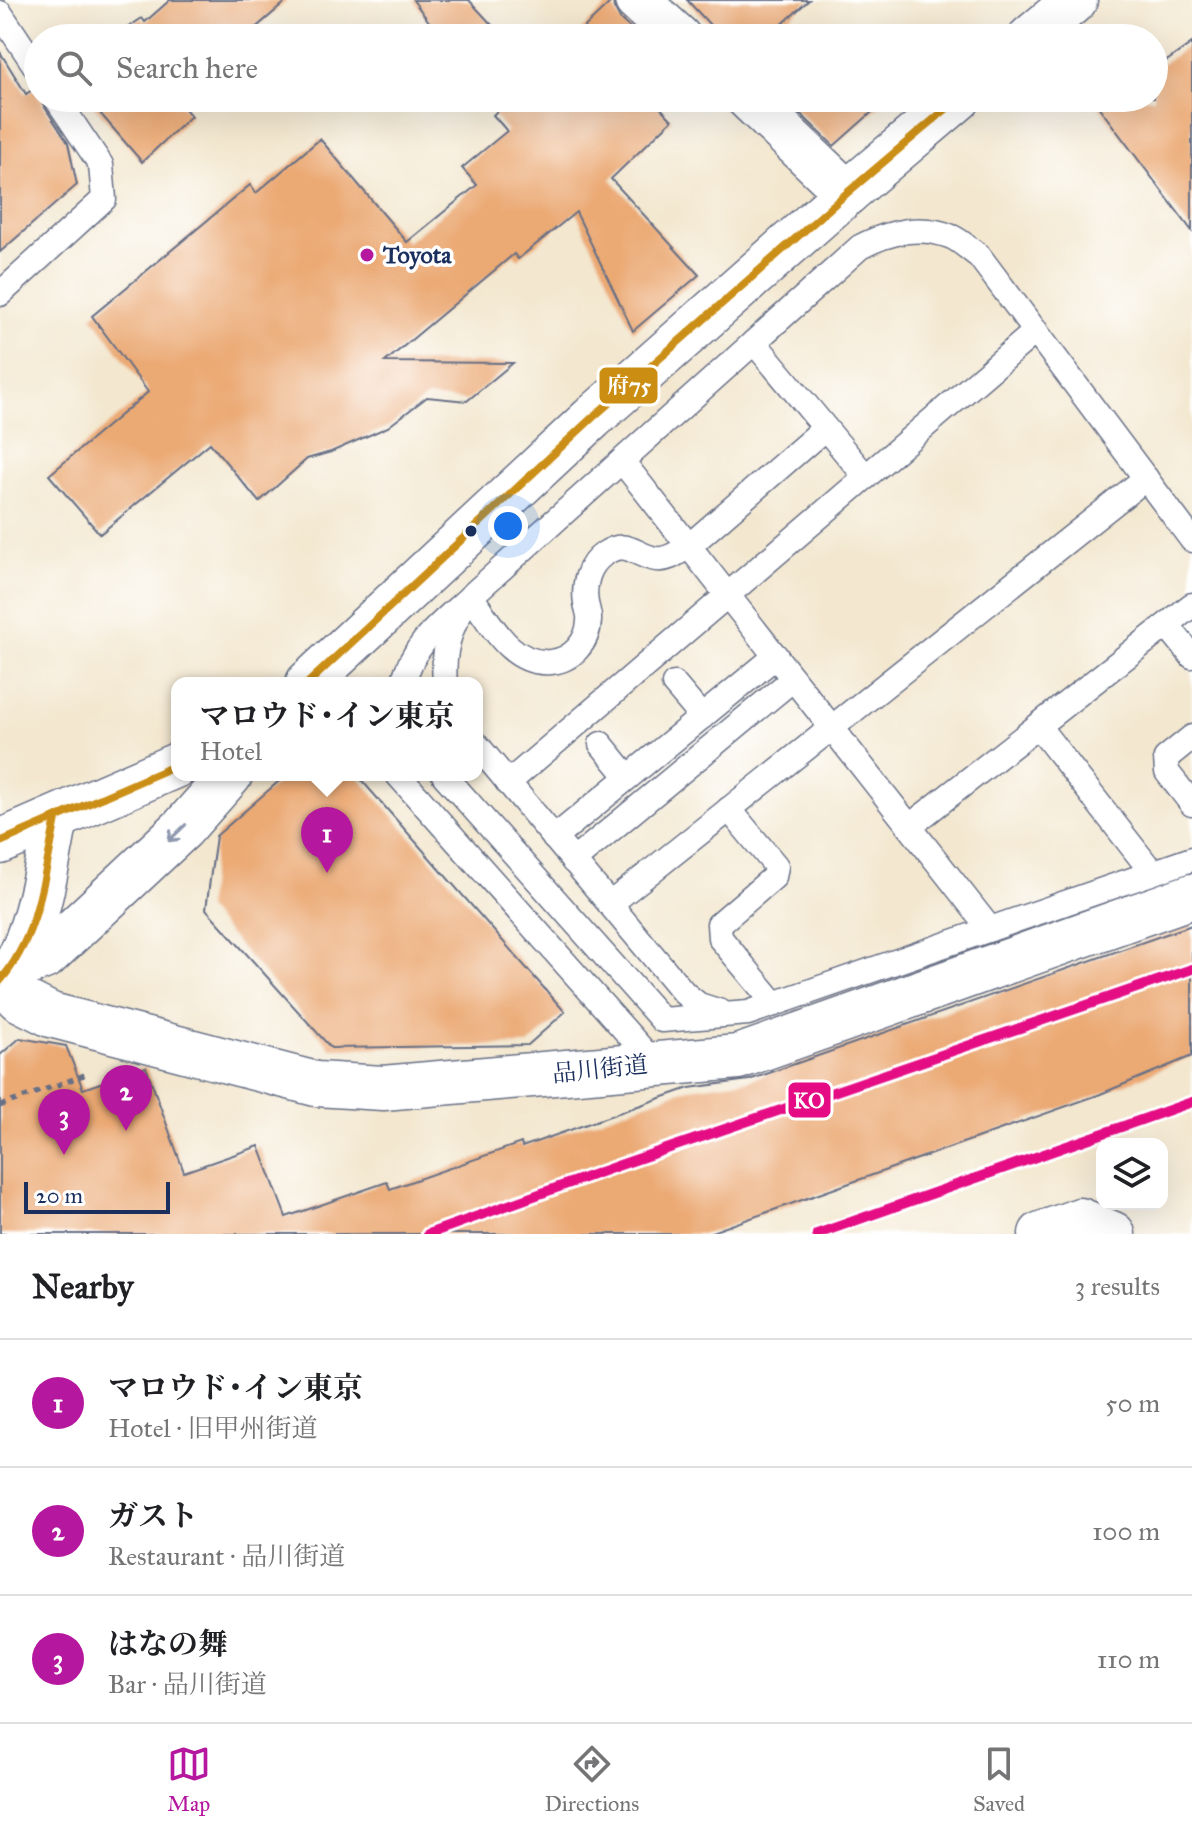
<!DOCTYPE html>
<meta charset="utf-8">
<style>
:root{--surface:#fff;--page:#f6f6f6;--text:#202124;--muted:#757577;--line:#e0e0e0;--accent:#b5179e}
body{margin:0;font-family:"IM FELL Great Primer","Noto Serif JP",serif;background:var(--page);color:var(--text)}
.controls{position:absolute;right:24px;bottom:24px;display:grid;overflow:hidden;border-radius:16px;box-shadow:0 8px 32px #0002}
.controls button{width:72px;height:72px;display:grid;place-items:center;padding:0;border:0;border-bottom:2px solid var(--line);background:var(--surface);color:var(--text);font:40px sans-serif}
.scale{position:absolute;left:24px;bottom:20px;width:146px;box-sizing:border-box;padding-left:8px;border:4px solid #1b2f5e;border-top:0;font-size:22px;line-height:28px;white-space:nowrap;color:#1b2f5e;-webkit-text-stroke:6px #fff;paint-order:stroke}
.you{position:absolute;left:508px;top:526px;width:28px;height:28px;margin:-20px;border:6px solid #fff;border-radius:50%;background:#1a73e8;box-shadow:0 0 0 12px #1a73e833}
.badge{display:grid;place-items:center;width:52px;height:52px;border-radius:50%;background:var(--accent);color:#fff;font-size:26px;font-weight:700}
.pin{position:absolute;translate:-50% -66px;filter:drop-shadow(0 2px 4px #0008)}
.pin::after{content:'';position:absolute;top:42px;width:28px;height:24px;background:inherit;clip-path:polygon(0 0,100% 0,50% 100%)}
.popup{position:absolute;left:171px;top:677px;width:312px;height:104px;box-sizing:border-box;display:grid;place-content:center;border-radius:16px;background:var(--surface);filter:drop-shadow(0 2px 6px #0005);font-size:26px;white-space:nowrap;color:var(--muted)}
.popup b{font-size:30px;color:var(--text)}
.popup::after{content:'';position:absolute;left:50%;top:100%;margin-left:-16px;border:16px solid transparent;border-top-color:var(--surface)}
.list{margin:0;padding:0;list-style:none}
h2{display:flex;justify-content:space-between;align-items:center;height:104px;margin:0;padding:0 32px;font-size:34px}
h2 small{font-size:26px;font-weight:400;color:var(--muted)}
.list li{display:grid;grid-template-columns:52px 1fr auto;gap:24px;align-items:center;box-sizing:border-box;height:128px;padding:0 32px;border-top:2px solid var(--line)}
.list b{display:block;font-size:30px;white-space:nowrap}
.list p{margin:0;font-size:26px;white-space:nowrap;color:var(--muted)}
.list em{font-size:26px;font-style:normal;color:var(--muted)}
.icon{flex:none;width:44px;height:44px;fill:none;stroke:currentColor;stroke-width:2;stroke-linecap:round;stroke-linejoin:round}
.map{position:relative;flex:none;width:1192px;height:1234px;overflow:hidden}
.search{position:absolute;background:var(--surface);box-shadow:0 8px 32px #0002;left:24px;right:24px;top:24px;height:88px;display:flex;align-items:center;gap:20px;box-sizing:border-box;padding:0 28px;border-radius:44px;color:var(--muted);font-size:30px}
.sheet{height:488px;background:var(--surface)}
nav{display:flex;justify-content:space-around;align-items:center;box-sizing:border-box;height:112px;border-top:2px solid var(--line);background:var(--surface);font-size:22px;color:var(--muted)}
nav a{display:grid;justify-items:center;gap:4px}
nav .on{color:var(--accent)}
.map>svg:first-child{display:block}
.building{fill:#eba973}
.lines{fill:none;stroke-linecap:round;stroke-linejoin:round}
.lane-casing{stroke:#676f86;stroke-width:27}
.street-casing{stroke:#676f86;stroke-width:47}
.secondary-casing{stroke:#676f86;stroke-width:47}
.path{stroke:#676f86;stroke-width:5;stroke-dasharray:6 6;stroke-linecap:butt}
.lane{stroke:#fff;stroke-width:24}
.street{stroke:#fff;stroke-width:44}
.secondary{stroke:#fff;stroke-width:44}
.bus-1-casing{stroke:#fff;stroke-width:14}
.bus-1{stroke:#cb8e13;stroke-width:8}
.rail-1-casing{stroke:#fff;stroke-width:16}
.rail-1{stroke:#e50b84;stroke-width:10}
.oneway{stroke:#8d97ae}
.poi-dot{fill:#b5179e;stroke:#fff;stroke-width:3}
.bus-dot{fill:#1b2f5e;stroke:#fff;stroke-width:3}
.labels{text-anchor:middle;stroke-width:7;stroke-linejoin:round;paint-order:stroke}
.poi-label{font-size:24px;font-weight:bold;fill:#1b2f5e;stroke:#fff;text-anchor:start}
.street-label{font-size:24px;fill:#1b2f5e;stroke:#fff}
.line-badge{stroke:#fff;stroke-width:3}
.badge-label{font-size:22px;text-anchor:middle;font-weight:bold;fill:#fff}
</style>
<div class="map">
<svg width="1192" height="1234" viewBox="0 0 1192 1234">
<rect width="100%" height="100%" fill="#fff"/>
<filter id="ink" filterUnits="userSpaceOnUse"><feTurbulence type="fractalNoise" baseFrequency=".0125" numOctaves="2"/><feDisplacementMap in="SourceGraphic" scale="16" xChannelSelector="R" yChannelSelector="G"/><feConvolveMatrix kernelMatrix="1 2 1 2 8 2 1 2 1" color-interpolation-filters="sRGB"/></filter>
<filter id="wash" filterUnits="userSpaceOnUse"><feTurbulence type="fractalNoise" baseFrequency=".006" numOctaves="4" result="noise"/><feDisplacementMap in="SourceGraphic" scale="32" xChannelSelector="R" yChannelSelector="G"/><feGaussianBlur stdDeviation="1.8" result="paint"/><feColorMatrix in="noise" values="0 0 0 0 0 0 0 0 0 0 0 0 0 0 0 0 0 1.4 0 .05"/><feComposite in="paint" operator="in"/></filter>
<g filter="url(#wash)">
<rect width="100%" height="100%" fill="#f3e7cf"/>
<g id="blocks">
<g class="building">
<polygon points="170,0 288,0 244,38 112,38 142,18 145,22"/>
<polygon points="413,0 469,0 504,38 441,38"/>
<polygon points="613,0 614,8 620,19 639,36 637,38 573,38"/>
<polygon points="687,0 809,0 767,38 722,38"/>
<polygon points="1192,43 1192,231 1092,98 1154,98 1154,70"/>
<polygon points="0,52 26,94 38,86 38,98 41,98 44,106 68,143 77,185 0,252"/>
<polygon points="87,98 176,98 191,116 142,162"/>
<polygon points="510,98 651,98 672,120 611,179 699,275 633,331 576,212 518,259 514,254 385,362 513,363 467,401 427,397 388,427 331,452 307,459 259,502 210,443 100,534 49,475 148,392 92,316 250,185 256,193 320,139 407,242 477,185 462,168 507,131 493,115"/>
<polygon points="784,98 888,98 834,146"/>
<polygon points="286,775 357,775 565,1012 528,1045 331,1048 206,909 216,836"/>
<polygon points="1192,925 1192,1056 1098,1095 706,1234 0,1234 0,1055 20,1038 66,1046 83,1089 146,1067 184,1172 259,1146 286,1217 387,1182 390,1189 521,1143 522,1147 689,1088 749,1080"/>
</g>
</g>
</g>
<g filter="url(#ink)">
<use href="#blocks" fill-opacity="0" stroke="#676f86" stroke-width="2"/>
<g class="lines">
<g class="lane-casing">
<g id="lane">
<polyline points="0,13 38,70"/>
<polyline points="0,294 104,199 101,165 56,98"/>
<polyline points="754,342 866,477"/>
<polyline points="622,461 990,929"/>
<polyline points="1167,625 1192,656"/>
<path d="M403,683c11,-41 38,-59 68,-87 20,28 40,70 80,66 21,-2 37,-20 38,-41 1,-6 -2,-12 -3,-18 -3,-18 2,-38 18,-49 23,-16 31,2 52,5 12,2 23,-7 33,-13l136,-118"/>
<path d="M445,683c-3,-32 6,-62 26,-87l389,-349c29,-15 60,-23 92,-10 9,4 18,13 27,19l213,284"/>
<polyline points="674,684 702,717"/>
<polyline points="1038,726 1152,872"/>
<polyline points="1192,737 1166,758 1167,772 1192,804"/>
<polyline points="601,744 628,777"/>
<polyline points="477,745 684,993 699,1005 721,1012"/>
<polyline points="398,775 655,1064"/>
<polyline points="444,775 662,1020 748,1013 1192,859"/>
<polyline points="508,783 1036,331"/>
<polyline points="729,809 776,866 774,877 719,924 720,938 775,1004"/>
<polyline points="910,826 1192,605"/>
<polyline points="554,838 776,656"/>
<polyline points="573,861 793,679"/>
<polyline points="610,904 1146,478"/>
</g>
</g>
<g class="street-casing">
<g id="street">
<polyline points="637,0 679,38"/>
<polyline points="748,98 847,193"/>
<polyline points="1,980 19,999 51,1015 316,1084 383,1088 738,1057 1192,896"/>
<polyline points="1041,1234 1080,1220 1113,1234"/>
</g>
</g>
<g class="secondary-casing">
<g id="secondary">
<polyline points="1030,38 1075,0"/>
<polyline points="308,683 592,418 847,193 959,98"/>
<polyline points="0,842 177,765"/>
<polyline points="14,969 46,956 183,828 230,775"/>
<path d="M4,978c32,-31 43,-115 52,-159"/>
</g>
</g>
<polyline class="path" points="0,1106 87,1074"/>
<use href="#lane" class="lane"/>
<use href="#street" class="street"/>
<use href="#secondary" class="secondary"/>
<g class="bus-1-casing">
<g id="bus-1">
<polyline points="308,683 592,418 847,193 959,98"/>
<polyline points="0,842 177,765"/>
<path d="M0,981c39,-45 44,-106 56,-162"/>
</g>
</g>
<use href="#bus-1" class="bus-1"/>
<g class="rail-1-casing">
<g id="rail-1">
<polyline points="428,1234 620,1165 1192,969"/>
<polyline points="817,1234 1192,1102"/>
</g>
</g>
<use href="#rail-1" class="rail-1"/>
</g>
<defs><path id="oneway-shaft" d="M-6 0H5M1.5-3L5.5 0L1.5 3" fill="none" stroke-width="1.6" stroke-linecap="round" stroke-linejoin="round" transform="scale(2)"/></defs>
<use class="oneway" href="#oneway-shaft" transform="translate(177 833) rotate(136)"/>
</g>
<circle class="poi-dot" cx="367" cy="255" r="8"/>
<circle class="bus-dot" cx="471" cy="531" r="7"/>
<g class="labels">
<g class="poi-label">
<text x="383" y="263">Toyota</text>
</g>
<g class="street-label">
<text transform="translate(600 1069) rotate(-6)" y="8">品川街道</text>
</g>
</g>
<g class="line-badge">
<rect x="598" y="366" width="61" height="39" rx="8" fill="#cb8e13"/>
<rect x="787" y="1081" width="45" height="38" rx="8" fill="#e50b84"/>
</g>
<g class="badge-label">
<text x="629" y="393">府75</text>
<text x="809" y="1108">KO</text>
</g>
</svg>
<div class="controls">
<button><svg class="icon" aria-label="layers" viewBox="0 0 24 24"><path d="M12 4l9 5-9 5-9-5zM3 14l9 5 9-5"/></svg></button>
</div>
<div class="scale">20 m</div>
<div class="you"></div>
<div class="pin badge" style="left:327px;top:873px">1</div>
<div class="popup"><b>マロウド･イン東京</b>Hotel</div>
<div class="pin badge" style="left:126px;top:1131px">2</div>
<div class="pin badge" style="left:64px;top:1155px">3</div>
<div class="search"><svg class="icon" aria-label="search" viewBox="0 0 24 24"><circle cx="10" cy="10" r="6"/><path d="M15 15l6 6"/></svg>Search here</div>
</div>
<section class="sheet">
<h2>Nearby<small>3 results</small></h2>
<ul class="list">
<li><span class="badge">1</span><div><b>マロウド･イン東京</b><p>Hotel · 旧甲州街道</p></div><em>50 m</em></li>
<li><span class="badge">2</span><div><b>ガスト</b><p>Restaurant · 品川街道</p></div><em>100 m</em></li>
<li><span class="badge">3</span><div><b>はなの舞</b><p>Bar · 品川街道</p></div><em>110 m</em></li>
</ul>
</section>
<nav>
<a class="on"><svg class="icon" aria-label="map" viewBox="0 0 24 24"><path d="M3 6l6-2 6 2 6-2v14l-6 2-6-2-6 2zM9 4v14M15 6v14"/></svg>Map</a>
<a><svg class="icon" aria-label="directions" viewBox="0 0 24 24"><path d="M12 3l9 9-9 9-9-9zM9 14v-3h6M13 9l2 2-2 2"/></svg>Directions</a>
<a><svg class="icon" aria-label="saved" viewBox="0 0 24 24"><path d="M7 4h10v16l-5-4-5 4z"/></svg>Saved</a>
</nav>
